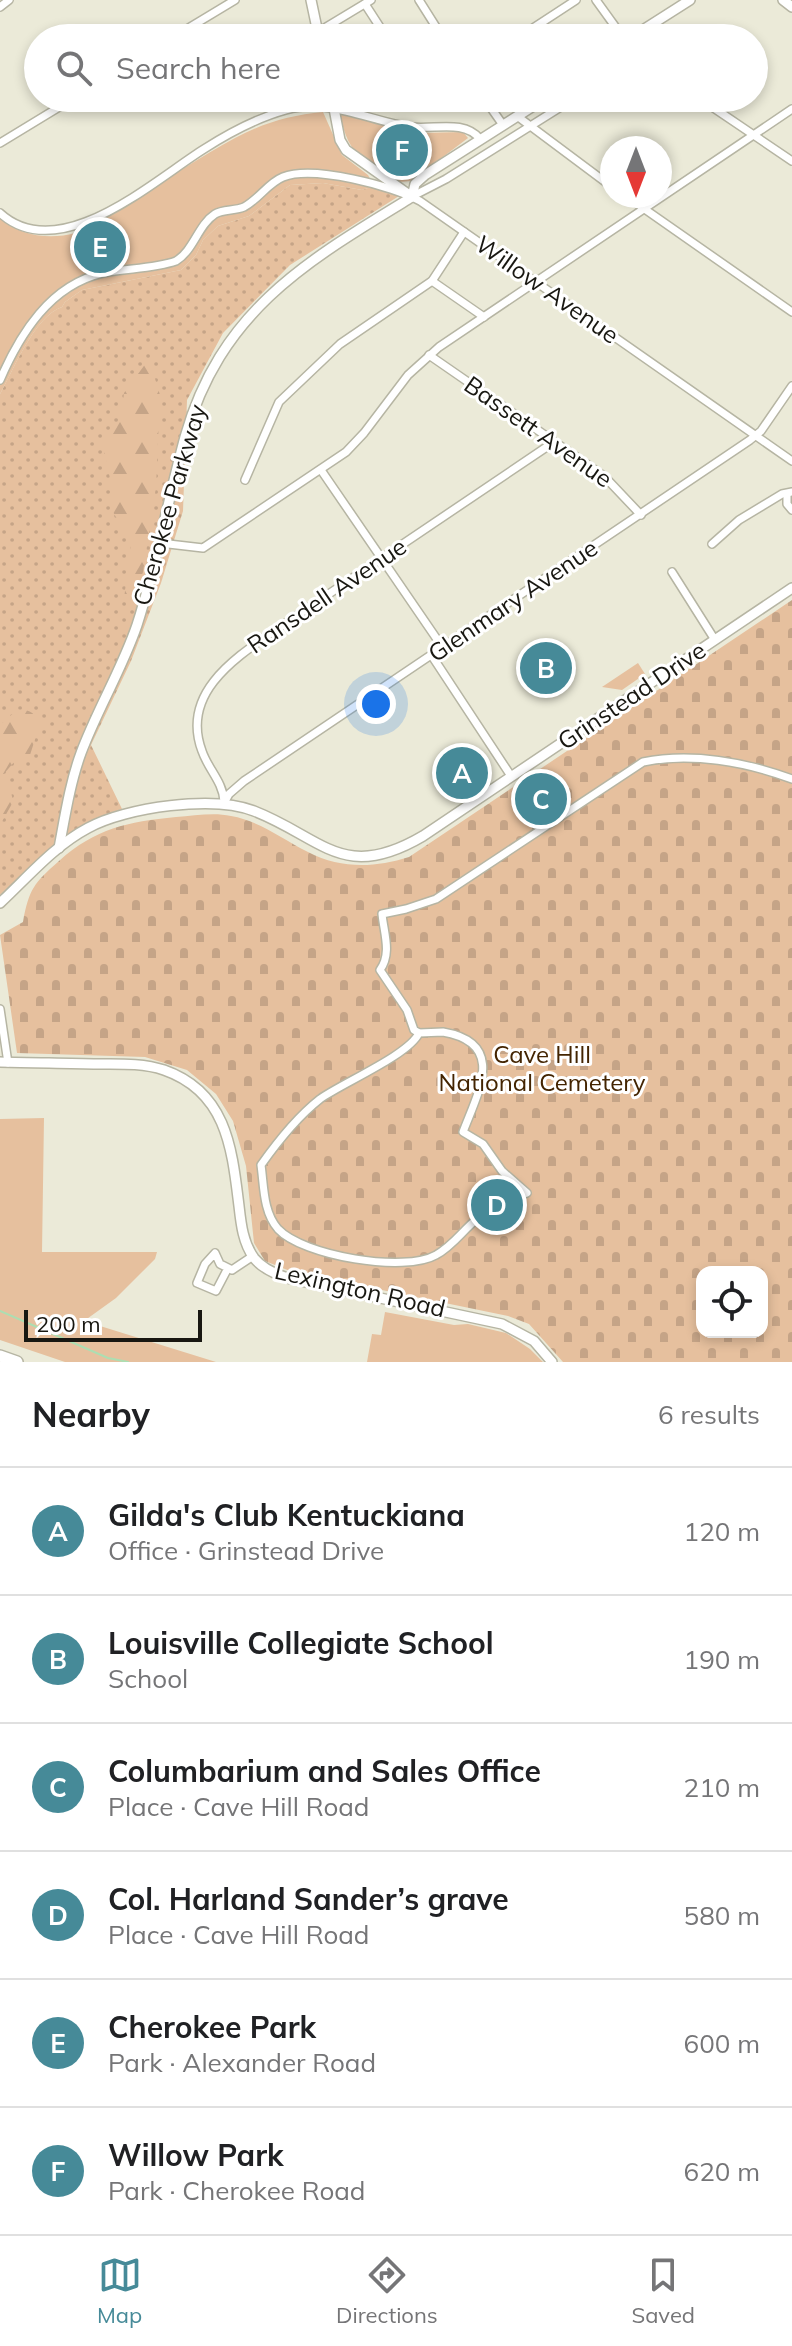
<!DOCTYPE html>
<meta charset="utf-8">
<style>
:root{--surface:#fff;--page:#f2f2f2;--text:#202124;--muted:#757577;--line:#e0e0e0;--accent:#468a98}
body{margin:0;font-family:Mulish,sans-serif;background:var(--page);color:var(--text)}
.controls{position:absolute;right:24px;bottom:24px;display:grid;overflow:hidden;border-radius:16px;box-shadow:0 4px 12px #0003}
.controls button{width:72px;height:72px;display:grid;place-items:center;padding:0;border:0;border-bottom:2px solid var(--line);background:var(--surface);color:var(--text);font:40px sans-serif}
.compass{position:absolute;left:600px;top:136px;width:72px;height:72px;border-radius:50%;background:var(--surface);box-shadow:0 4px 12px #0003;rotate:180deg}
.scale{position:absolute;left:24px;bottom:20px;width:178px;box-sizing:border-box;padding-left:8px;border:4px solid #181711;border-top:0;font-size:22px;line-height:28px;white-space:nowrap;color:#181711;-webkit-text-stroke:6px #fff;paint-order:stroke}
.you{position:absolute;left:376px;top:704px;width:28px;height:28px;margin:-20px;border:6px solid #fff;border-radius:50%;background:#1a73e8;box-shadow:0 0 0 12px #1a73e833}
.badge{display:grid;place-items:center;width:52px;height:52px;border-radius:50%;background:var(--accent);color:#fff;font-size:26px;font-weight:700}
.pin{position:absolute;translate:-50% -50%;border:4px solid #fff;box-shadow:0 2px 8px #0006}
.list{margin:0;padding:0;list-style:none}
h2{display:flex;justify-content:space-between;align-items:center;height:104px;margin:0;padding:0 32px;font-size:34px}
h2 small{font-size:26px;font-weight:400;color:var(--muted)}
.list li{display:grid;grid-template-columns:52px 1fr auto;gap:24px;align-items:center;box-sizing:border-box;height:128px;padding:0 32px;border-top:2px solid var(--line)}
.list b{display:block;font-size:30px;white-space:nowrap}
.list p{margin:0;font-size:26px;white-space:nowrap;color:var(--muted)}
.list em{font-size:26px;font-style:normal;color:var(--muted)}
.icon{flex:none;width:44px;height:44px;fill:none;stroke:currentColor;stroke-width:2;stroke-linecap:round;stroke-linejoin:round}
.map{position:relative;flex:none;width:792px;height:1362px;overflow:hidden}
.search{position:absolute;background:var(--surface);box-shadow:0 4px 12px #0003;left:24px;right:24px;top:24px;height:88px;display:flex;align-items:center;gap:20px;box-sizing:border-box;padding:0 28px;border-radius:44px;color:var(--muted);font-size:30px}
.sheet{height:872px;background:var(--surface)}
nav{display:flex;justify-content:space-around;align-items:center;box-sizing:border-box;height:112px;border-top:2px solid var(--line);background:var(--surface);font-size:22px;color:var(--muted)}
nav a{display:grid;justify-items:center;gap:4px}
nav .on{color:var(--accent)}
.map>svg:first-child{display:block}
.grass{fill:url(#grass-dots)}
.forest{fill:url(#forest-firs)}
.cemetery{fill:url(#cemetery-stones);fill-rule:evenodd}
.park{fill:#e6c09e}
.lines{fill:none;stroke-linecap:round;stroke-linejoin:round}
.stream{stroke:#acdeb2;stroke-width:2}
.minor-casing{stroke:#b6b5a3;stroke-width:10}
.major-casing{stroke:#b6b5a3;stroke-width:12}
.highway-casing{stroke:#b6b5a3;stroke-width:14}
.minor{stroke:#fff;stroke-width:7}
.major{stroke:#fff;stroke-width:9}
.highway{stroke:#fff;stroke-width:11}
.labels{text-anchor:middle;stroke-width:6;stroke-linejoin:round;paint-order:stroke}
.street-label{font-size:24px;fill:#181711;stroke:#fff}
.park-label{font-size:24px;fill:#432401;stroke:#fff}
</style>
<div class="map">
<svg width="792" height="1362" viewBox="0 0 792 1362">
<defs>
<pattern id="grass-dots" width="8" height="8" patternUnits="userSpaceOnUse" patternTransform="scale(2)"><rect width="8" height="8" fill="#e6c09e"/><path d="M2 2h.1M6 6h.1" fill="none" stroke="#c5a487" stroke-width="1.8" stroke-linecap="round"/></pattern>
<pattern id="forest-firs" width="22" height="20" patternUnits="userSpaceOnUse" patternTransform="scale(2)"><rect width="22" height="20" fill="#e6c09e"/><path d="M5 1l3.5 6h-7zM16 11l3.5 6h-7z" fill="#c5a487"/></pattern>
<pattern id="cemetery-stones" width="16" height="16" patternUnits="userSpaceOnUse" patternTransform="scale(2)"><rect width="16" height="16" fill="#e6c09e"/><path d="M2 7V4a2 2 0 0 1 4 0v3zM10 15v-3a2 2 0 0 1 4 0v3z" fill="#c5a487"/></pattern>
</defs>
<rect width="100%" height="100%" fill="#ebead8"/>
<path class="grass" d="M323,183l39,7 12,-4 25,10 -109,69 -67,68 -36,67 -4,111 -22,72 -30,78 -40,84 31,64c-51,16 -83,51 -122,86v-501c14,-25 34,-77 62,-87l3,-5 17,-12 99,-20 15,-15 7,-15 15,-14 31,-10 41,-31z"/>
<g class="forest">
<polygon points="149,359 160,395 156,487 143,572 133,598 124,599 131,543 113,512 112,487 103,447 114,426 121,420 124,393"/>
<path d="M17,710c12,-1 18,3 23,14l-11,34 -14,3 -13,15 7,5 4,21 -13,23v-100z"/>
</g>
<path class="cemetery" d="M792,600v762h-229l-34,-38 -21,-8 -218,-45 -25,-10 -11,-18 -8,-77 -13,-45 -17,-27 -29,-24 -42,-13 -128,-4 -17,-118 23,-13c6,-33 11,-39 36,-61 37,-33 68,-39 117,-44 18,-1 37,-5 55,-1 29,5 51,23 77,36 33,17 66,16 101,5zM702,1272h60v60h-60z"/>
<g class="park">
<path d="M323,112l19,43 26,20 6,11 -12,4 -39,-7 -33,2 -41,31 -31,10 -15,14 -7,15 -15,15 -99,20 -17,12 -3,5c-28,10 -48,62 -62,87v-176c19,18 50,22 75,15 21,-6 41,-22 59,-33 33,-21 66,-43 101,-62 28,-15 56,-23 88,-26z"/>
<path d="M343,114l77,19 43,-1 5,6 -57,43 -12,1c-34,-21 -50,-24 -59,-67z"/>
<polygon points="638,663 645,674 622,690 602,687"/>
<polygon points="44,1118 42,1252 157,1252 155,1259 116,1298 84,1321 216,1362 65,1362 0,1340 0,1119"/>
<polygon points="385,1312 454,1325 468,1324 506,1333 530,1349 543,1362 367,1362 372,1334 381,1335"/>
</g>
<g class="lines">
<polyline class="stream" points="0,1311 108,1358 128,1362"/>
<g class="minor-casing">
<g id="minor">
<polyline points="419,0 443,38"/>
<polyline points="596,0 622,36"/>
<polyline points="365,4 387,38"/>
<polyline points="0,7 9,0"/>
<polyline points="318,32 371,0"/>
<polyline points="172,38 235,0"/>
<polyline points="518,38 576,0"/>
<polyline points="484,98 503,125"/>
<polyline points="699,98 792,161"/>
<polyline points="517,116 612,187"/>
<polyline points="0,143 74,98"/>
<polyline points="413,196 446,179 575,98"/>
<polyline points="626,196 792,312"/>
<path d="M0,213c59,54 153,-32 204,-64 25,-16 53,-31 82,-39 45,-12 82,11 125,17 23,3 53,-8 69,12"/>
<polyline points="432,281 484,317"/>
<polyline points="429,355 604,476 641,515"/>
<path d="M0,380c20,-46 50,-95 103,-107 24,-5 50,-4 73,-12 18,-11 22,-36 39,-47 8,-5 20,-3 29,-7 15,-8 24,-24 39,-30 31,-12 109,9 137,24l372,260"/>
<polyline points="321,470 443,648"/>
<polyline points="245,480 279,402 340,344 432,281 464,232"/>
<polyline points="787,495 787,504 792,510"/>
<polyline points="160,543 203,548 346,452 364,433 408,375 439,347 792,109"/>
<polyline points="712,544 739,520 782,494 792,492"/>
<polyline points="672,572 715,640"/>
<polyline points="432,656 511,776"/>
<path d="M224,801c-1,-19 -16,-32 -22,-50 -21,-56 30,-91 69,-118l283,-191"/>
<polyline points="224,803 229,794 244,781 750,440 761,431 792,386"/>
<polyline points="0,1009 8,1063"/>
<path d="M443,1032c64,11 35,60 20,100l20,12 19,27 25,22c-17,6 -35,14 -49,25 -15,12 -25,28 -42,37 -31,18 -133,1 -158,-26 -15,-17 -14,-43 -17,-64 17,-24 36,-48 59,-66 22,-16 89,-44 99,-66z"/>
<path d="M419,1033l-5,-3 -7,-20 -27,-40c12,-17 4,-36 2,-56l24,-5 30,-10 207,-137c48,-10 103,0 149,17"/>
<polyline points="228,1268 216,1291 197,1283 205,1264 215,1253 220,1264 232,1270 253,1256"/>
</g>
</g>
<g class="major-casing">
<g id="major">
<polyline points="311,0 319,38"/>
<polyline points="783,0 792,7"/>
<polyline points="635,35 690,0"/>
<polyline points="619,38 631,34 638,38"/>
<polyline points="332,98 340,140 346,150 412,197"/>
<path d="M59,848c6,-32 11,-65 22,-95 16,-43 41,-84 56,-128 20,-62 31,-126 48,-188 36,-127 122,-176 227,-240l3,-13 10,-9 121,-77"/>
<path d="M0,903c28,-26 54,-57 88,-75 38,-21 126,-33 166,-17 69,27 89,72 169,25l369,-248"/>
<path d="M0,1062c33,1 65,1 98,2 22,0 45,-1 66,6 63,22 68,79 75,136 2,18 4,37 15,52 9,11 23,17 37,21l211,45 32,17 18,21"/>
</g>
</g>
<g class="highway-casing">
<polyline id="highway" points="0,1356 17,1362"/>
</g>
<use href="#minor" class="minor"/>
<use href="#major" class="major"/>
<use href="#highway" class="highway"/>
</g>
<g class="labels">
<g class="street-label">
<text transform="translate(547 290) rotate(35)" y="8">Willow Avenue</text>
<text transform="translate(538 432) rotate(35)" y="8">Bassett Avenue</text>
<text transform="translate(170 505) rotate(-74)" y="8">Cherokee Parkway</text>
<text transform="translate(327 596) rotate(-34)" y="8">Ransdell Avenue</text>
<text transform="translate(513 601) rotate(-34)" y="8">Glenmary Avenue</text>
<text transform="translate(632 696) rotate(-34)" y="8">Grinstead Drive</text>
<text transform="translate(360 1290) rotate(13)" y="8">Lexington Road</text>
</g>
<g class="park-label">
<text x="542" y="1063">Cave Hill<tspan x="542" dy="28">National Cemetery</tspan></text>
</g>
</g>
</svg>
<div class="controls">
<button><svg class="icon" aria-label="locate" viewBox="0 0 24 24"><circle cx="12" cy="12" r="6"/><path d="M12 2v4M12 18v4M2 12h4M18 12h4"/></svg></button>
</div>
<svg class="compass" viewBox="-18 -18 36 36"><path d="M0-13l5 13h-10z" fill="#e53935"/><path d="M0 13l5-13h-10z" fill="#757577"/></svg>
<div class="scale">200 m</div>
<div class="you"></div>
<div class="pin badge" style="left:462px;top:773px">A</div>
<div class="pin badge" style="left:546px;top:668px">B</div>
<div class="pin badge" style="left:541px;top:799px">C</div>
<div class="pin badge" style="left:497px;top:1205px">D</div>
<div class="pin badge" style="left:100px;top:247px">E</div>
<div class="pin badge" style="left:402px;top:150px">F</div>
<div class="search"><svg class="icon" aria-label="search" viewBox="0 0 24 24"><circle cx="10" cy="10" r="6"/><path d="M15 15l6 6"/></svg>Search here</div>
</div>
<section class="sheet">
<h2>Nearby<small>6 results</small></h2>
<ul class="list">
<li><span class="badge">A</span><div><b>Gilda's Club Kentuckiana</b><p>Office · Grinstead Drive</p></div><em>120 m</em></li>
<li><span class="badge">B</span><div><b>Louisville Collegiate School</b><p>School</p></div><em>190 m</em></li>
<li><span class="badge">C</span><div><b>Columbarium and Sales Office</b><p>Place · Cave Hill Road</p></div><em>210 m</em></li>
<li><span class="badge">D</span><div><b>Col. Harland Sander’s grave</b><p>Place · Cave Hill Road</p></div><em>580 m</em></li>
<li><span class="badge">E</span><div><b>Cherokee Park</b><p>Park · Alexander Road</p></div><em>600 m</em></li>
<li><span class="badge">F</span><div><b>Willow Park</b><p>Park · Cherokee Road</p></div><em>620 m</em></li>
</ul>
</section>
<nav>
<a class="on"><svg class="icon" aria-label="map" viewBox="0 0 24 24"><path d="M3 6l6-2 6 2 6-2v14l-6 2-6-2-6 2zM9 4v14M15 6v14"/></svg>Map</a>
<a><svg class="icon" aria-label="directions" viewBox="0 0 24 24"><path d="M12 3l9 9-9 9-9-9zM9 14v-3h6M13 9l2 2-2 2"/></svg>Directions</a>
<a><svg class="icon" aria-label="saved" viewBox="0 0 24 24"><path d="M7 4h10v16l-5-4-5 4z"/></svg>Saved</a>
</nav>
